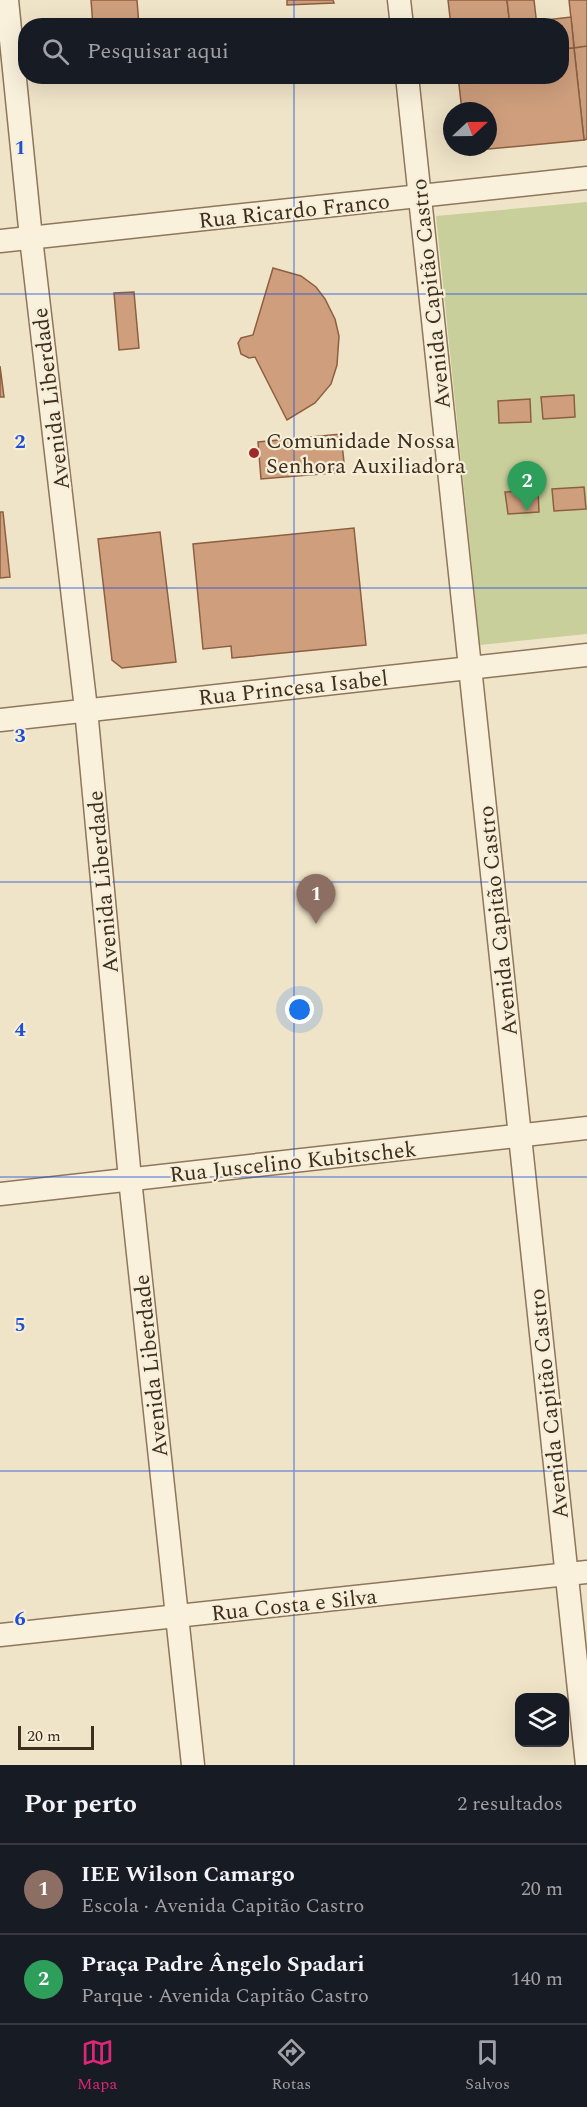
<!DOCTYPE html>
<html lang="pt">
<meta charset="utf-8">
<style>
:root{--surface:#171b24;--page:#242831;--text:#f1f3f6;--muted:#9ea1a6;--line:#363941;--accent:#db2777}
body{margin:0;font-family:Spectral,serif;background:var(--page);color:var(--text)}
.controls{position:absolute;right:18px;bottom:18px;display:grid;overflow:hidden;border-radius:12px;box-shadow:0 6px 24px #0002}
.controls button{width:54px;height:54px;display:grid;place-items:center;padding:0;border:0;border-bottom:2px solid var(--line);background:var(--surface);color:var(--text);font:30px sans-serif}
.compass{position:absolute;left:443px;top:102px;width:54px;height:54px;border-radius:50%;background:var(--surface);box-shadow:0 6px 24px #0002;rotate:68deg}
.scale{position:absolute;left:18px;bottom:15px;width:76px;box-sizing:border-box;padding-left:6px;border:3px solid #3d2e20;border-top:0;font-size:16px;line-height:21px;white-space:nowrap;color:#3d2e20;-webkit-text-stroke:4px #f7eed8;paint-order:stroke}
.you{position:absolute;left:300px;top:1010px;width:21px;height:21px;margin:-15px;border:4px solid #fff;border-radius:50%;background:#1a73e8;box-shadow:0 0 0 9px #1a73e833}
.badge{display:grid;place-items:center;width:39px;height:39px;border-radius:50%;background:var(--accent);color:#fff;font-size:20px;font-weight:700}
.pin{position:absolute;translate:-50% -50px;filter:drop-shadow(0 2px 3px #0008)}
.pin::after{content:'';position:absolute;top:32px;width:21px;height:18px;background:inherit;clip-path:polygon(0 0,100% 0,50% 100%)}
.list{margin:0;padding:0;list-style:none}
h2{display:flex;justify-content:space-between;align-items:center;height:78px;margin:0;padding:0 24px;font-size:26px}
h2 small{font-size:20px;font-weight:400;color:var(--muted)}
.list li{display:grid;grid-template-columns:39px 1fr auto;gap:18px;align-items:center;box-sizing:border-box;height:90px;padding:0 24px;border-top:2px solid var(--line)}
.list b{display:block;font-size:22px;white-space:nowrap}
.list p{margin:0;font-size:20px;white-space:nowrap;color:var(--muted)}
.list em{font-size:20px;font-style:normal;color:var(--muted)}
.icon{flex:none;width:33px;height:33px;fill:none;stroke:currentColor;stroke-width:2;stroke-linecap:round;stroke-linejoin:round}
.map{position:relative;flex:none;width:587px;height:1765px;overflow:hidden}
.search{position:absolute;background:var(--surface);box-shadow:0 6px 24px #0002;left:18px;right:18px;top:18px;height:66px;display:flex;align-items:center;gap:15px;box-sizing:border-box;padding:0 21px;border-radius:24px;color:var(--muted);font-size:22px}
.sheet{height:258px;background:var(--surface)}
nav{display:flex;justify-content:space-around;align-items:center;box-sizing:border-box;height:84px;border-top:2px solid var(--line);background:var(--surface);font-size:16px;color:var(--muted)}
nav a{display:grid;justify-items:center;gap:3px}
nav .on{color:var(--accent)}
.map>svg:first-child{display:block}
.green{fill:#c9cf9b}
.building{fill:#cf9f7d;stroke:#8d5f41;stroke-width:1.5}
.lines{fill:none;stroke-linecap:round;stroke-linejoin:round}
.street-casing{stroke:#8d765c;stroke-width:25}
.street{stroke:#faf1dc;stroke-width:22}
.grid{fill:none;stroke:#1d4ed8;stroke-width:1.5;stroke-opacity:0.55}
.poi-dot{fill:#9e2a2b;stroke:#f7eed8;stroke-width:2}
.labels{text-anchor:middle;stroke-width:4.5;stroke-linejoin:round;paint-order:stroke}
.street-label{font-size:22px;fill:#3d2e20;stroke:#f7eed8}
.poi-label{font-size:22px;fill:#3d2e20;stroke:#f7eed8;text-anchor:start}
.grid-label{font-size:20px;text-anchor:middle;font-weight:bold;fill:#1d4ed8;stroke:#f7eed8;stroke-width:4.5;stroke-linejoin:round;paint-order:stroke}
</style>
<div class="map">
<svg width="587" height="1765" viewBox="0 0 587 1765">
<rect width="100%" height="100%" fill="#f0e4c8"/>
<polygon class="green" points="587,202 587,634 480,645 436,216"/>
<g class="building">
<polygon points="91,0 137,0 139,26 93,26"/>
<polygon points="287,0 333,0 334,3 287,5"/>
<polygon points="448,0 507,0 510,26 451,26"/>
<polygon points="507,0 534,0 537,26 510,26"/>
<polygon points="569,0 587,0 587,139 584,140"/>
<polygon points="571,17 574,48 562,49 562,26 537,26 537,21"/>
<polygon points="587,46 587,139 584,140 574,48"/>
<polygon points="574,48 584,140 467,151 466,147 488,147 488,111 462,111 458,76 562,76 562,49"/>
<polygon points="273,268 301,276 316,287 325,299 335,319 339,336 337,365 331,384 315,403 287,420 255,357 249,358 241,354 238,343 241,338 253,335"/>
<polygon points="134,292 139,348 119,350 114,293"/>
<polygon points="0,366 4,397 0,397"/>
<polygon points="574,395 575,417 543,419 541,397"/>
<polygon points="530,399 531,422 499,423 498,401"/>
<polygon points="341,434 345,472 261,479 258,442"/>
<polygon points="584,487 586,509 554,511 552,489"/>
<polygon points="538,490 539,512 508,514 505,492"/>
<polygon points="0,512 3,512 10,577 0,578"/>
<polygon points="354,528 366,645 232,658 231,646 203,649 193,544"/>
<polygon points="160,532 176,662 122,668 112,660 98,539"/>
</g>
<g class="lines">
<g class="street-casing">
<g id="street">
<polyline points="7,0 31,238 86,709 130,1179 193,1765"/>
<polyline points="399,0 402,26"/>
<polyline points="407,76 587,1765"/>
<polyline points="0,241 587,178"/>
<polyline points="0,720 587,655"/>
<polyline points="0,1194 587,1128"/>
<polyline points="0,1635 587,1572"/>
</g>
</g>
<use href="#street" class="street"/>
</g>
<path class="grid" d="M294,0v26M294,76v1689M0,294h587M0,588h587M0,882h587M0,1177h587M0,1471h587"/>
<circle class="poi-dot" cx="254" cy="453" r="6"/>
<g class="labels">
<g class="street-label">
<text transform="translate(294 210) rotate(-6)" y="8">Rua Ricardo Franco</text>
<text transform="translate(430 294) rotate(-96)" y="8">Avenida Capitão Castro</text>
<text transform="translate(50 399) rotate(-97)" y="8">Avenida Liberdade</text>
<text transform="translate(293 687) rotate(-6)" y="8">Rua Princesa Isabel</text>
<text transform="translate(102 882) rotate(-95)" y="8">Avenida Liberdade</text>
<text transform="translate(497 921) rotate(-96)" y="8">Avenida Capitão Castro</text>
<text transform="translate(293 1161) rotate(-6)" y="8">Rua Juscelino Kubitschek</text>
<text transform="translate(150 1366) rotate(-96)" y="8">Avenida Liberdade</text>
<text transform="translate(548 1404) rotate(-96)" y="8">Avenida Capitão Castro</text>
<text transform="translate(294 1604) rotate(-6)" y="8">Rua Costa e Silva</text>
</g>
<g class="poi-label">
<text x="266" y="448">Comunidade Nossa<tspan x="266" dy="25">Senhora Auxiliadora</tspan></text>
</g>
</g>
<g class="grid-label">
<text x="20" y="154">1</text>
<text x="20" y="448">2</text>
<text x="20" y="742">3</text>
<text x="20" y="1036">4</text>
<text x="20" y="1331">5</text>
<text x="20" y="1625">6</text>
</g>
</svg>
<div class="controls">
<button><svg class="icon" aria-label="layers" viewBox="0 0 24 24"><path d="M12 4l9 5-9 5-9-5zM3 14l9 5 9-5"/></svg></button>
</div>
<svg class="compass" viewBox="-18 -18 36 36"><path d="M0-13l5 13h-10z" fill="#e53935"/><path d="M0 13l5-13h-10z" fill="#9ea1a6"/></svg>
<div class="scale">20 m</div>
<div class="you"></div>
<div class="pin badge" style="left:316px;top:924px;background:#8d6e63">1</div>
<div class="pin badge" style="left:527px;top:511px;background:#2e9e5b">2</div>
<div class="search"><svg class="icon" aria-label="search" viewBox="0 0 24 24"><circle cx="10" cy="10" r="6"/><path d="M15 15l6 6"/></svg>Pesquisar aqui</div>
</div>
<section class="sheet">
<h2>Por perto<small>2 resultados</small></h2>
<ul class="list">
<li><span class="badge" style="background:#8d6e63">1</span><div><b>IEE Wilson Camargo</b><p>Escola · Avenida Capitão Castro</p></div><em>20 m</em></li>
<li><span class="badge" style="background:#2e9e5b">2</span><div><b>Praça Padre Ângelo Spadari</b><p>Parque · Avenida Capitão Castro</p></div><em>140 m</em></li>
</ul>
</section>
<nav>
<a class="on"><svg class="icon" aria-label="map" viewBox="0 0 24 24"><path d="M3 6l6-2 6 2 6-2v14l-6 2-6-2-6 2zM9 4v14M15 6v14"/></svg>Mapa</a>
<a><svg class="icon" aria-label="directions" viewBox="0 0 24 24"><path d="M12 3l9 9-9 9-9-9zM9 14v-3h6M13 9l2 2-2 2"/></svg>Rotas</a>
<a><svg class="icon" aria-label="saved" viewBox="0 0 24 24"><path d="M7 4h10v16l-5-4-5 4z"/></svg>Salvos</a>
</nav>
